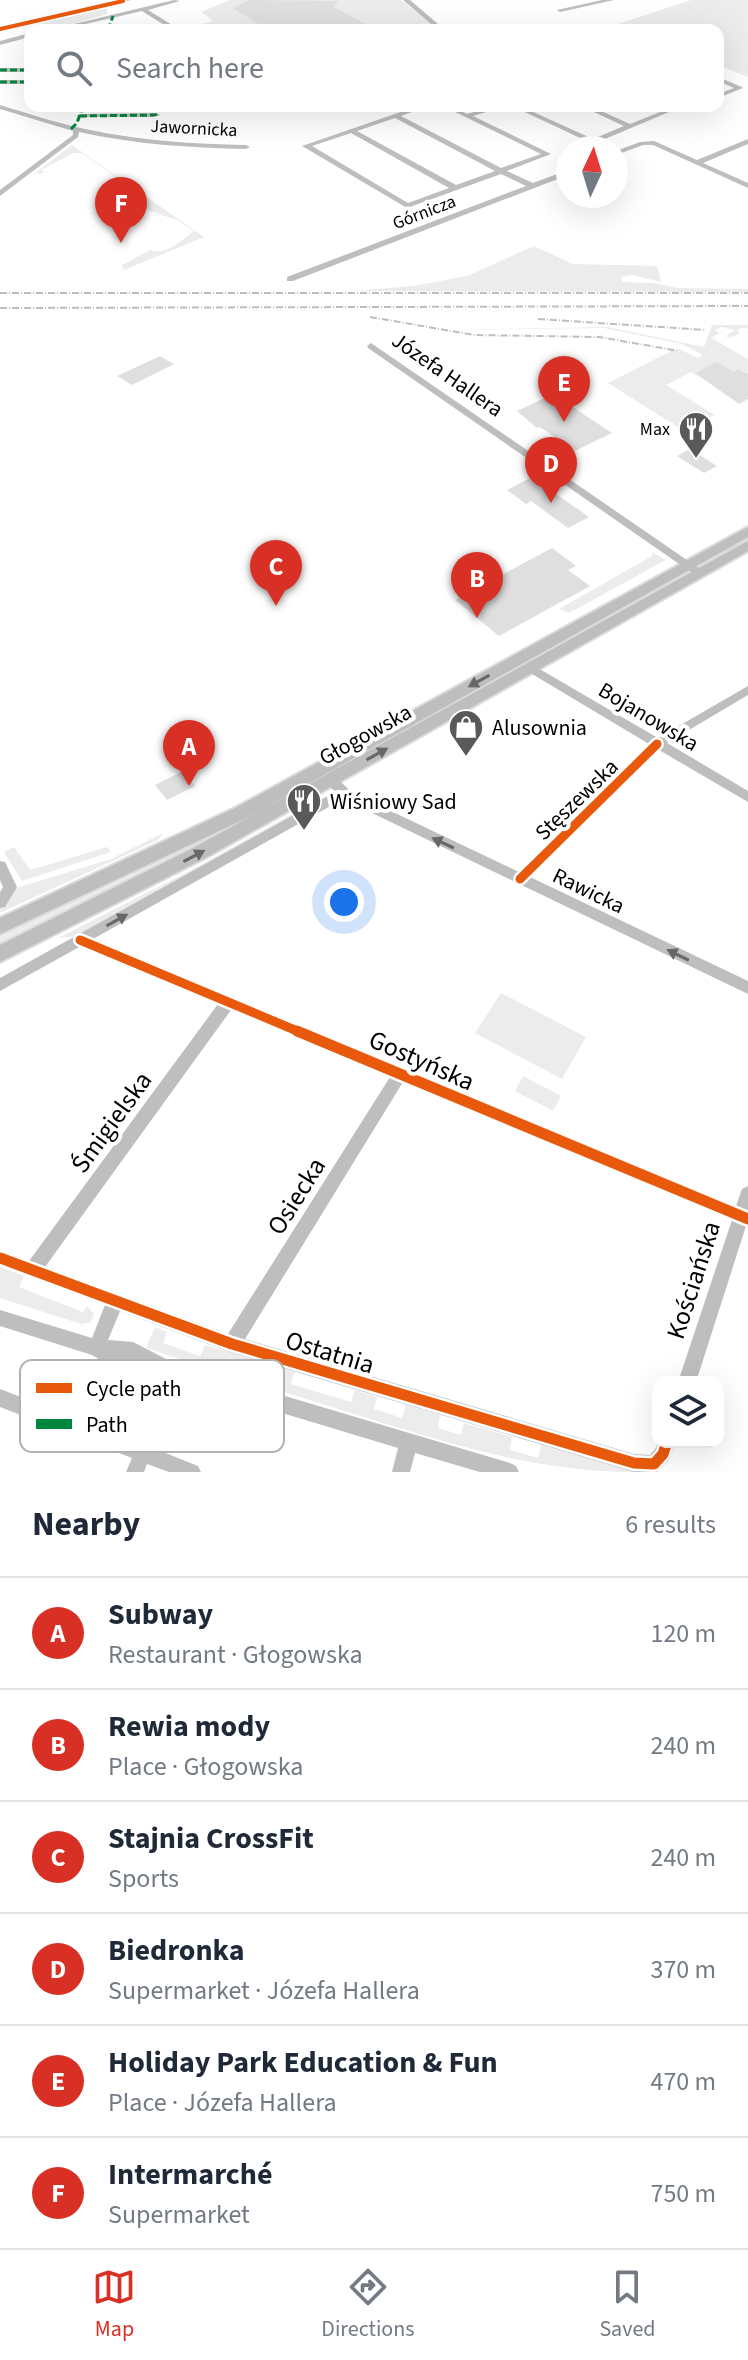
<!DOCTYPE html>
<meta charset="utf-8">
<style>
:root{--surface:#fff;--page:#f6f6f7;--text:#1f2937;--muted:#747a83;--line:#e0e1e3;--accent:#d93025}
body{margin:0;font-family:"Source Sans 3",sans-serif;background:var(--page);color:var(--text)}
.controls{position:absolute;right:24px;bottom:24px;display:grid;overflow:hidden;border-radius:16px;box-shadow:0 8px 32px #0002}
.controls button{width:72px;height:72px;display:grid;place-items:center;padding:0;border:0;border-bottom:2px solid var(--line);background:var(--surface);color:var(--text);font:40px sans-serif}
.compass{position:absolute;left:556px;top:136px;width:72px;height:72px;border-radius:50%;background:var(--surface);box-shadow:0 8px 32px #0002;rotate:4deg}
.you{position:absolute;left:344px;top:902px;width:28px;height:28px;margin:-20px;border:6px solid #fff;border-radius:50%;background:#1a73e8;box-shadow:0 0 0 12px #1a73e833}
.badge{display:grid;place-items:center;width:52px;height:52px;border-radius:50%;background:var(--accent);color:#fff;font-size:26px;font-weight:700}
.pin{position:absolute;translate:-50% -66px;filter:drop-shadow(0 2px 4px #0008)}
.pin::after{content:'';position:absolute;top:42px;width:28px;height:24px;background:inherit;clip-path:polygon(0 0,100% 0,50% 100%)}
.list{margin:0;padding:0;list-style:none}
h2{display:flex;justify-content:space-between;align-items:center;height:104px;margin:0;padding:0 32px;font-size:34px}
h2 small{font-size:26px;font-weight:400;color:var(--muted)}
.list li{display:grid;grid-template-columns:52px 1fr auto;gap:24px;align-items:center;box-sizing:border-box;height:112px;padding:0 32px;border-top:2px solid var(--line)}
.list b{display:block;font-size:30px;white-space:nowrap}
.list p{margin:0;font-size:26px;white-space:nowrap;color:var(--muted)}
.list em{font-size:26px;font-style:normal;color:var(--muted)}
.icon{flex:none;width:44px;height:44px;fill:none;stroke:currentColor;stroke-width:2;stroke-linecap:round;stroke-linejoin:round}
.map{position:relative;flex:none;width:748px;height:1472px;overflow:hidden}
.search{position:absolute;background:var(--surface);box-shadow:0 8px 32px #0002;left:24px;right:24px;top:24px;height:88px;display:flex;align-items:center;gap:20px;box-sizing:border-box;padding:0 28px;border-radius:16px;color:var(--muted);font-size:30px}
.sheet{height:776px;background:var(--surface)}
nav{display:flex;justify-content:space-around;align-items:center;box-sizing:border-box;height:112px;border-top:2px solid var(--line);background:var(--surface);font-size:22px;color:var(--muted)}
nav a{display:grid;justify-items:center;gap:4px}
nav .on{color:var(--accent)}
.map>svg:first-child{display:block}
.green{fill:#ececec}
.building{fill:#dfdfdf}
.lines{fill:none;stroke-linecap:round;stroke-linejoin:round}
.major-casing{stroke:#dbdbdb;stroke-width:4}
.minor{fill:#bebebe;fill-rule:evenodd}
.major{fill:#bebebe;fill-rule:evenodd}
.rail{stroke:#bebebe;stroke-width:2;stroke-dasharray:7 2 1 2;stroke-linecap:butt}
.quiet{stroke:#00873e;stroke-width:3;stroke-dasharray:7 3;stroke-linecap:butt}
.cycleway-far2-casing{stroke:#fff;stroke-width:7}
.cycleway-far1-casing{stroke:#fff;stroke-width:14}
.cycleway-casing{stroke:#fff;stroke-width:16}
.cycleway-far2{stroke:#e8590c;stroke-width:4}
.cycleway-far1{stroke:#e8590c;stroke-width:9}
.cycleway{stroke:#e8590c;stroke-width:11}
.oneway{fill:#686868}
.labels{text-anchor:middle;stroke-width:8;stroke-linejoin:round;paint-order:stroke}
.far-street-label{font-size:18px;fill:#000;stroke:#fff}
.far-poi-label{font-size:18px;fill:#000;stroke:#fff;text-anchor:end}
.street-label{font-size:22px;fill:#000;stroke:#fff}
.poi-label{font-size:22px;fill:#000;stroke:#fff;text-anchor:start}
.near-street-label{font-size:26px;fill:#000;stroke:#fff}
.key{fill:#fff;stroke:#b2b2b2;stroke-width:2}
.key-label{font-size:22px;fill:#000}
</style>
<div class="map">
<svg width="748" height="1472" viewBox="0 0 748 1472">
<rect width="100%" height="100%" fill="#fff"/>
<g class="green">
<polygon points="230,0 401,0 439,30 179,30 213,21 201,12"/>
<polygon points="691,0 748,0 748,77 718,65 718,30 628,30 615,25"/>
<path d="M107,6v8c-24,6 -53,19 -74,12l5,-4z"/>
<path d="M72,145l132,92 -80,33 -2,-5 28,-15c17,6 33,-11 44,-19l-15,-10 -65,-23 -6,2 18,-10 -4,-2 6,-3 -46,-32h-9l-32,17 3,2 -5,3v-3l-5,2z"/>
<polygon points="534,246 573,264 657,266 661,282 632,275 621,277 622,282 655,283 677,288 748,289 748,292 352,291 413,286 467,276"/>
<polygon points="712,325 748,325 748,329 744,327 737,330 740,333 730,338 726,336 735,330 722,327 715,330 719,333 711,338 748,359 748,373 739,369 733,372 717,363 695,373 714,385 691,372 666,385 715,415 684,431 608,383 673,350 679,352 677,348 698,358 703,355 682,344 604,328 442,330 607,327 704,347"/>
<polygon points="652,552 666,560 569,613 559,609 652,556"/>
<polygon points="299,788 301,790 208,841 0,946 0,934 234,824"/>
<polygon points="311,800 311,807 93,928 78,936 58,938 191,870 299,810 305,802"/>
<polygon points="163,833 158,840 0,913 0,907 9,900 16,888 111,859"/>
<polygon points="14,847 30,870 107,847 111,852 22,881 4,852"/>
<polygon points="501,993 586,1037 562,1079 475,1033"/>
<polygon points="523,1076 561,1096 553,1111 515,1091"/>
<polygon points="0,1267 24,1276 19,1287 83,1312 87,1306 94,1314 91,1322 81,1324 0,1298"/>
<path d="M155,1327l12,5 -4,11 37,13 5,-11 89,27 -3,12 60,18 4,-12 22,7 -3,12 28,9 4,-13 34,10 -2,13 23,7 3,-12 48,14 -2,13 28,8 3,-13 94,27c-94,0 -179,-26 -268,-54 -73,-23 -147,-46 -221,-70z"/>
</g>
<g class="building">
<polygon points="249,0 338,1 334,7 376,30 268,30 233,8"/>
<polygon points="160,356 174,364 132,385 117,376"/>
<polygon points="717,362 733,372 739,369 748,374 748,399 739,404 695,373"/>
<polygon points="553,394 612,433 575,451 540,427 537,428 517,411"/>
<polygon points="690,449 717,466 704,473 677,456"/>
<polygon points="532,477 589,517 568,528 531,501 526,504 507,490"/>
<polygon points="552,548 576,566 568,570 590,586 499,636 455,600"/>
<polygon points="183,771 195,786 167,800 155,785"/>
</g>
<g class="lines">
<g class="major-casing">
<g id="major">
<polygon points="748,527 748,537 249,817 0,934 0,918 237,807"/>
<polygon points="748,541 748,551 207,857 0,962 0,945 195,847"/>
</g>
</g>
<g class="minor">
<polygon points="120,0 131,0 0,31 0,27"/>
<polygon points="174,0 180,1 148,10 177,28 177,30 172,30 142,11 60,30 49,30"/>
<polygon points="403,0 410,0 445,30 438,30"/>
<polygon points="602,0 614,0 560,12 557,10"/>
<polygon points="30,33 30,37 0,45 0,41"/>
<rect x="0" y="68" width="30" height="4"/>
<polygon points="718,77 742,87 743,88 718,98 718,94 734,88 718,81"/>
<rect x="0" y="80" width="30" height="4"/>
<path d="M0,105c30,9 59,19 90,25 52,11 104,14 156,15l4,2 -4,2c-56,-1 -112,-5 -167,-17l-1,5 -78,59v-6l73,-55v-4l-73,-22z"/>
<path d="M418,106h10l-27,10 100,52 40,-14 -98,-48h8l16,8 28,-8h11l-33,10 78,38 -44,17 26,12 35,-13v5l-275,106h-6v-4l239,-91 -25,-12 -94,34 -105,-62zM395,118l100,53 -39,14 -99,-54zM351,133l98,55 -41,15 -96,-57z"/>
<polygon points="512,106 520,106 593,139 624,126 581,106 590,106 630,124 660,112 650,106 658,106 669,112 593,144"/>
<polygon points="80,114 157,113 160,115 157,117 78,117 77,116"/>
<polygon points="748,139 748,144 703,163 748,183 748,188 653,145 643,145 616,155 616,151 640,142 654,141 697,160"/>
<polygon points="371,343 703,571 704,573 703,575 695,575 368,348 367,346"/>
<path d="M531,664l127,74 90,-52v9l-81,48 81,48v11l-89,-52 -129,127 218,104v13l-405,-195 -250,140 643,267 6,-17 6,-3v41l-2,-1 -50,156h-18l54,-162 -329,-138 -158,257 389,115 16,1 6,-7 2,-6h18l-7,18 -12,12h-23l-402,-119 -112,-42 -12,29 25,2 41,21 336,100 6,3 3,6h-39l-65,-19 -5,19h-18l6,-24 -219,-66 -26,66 45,18 3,6h-32l-22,-8 -3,8h-18l6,-14 -132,-51v-18l138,53 24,-63 -35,-3 -35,-21 -92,-29v-16l92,28 13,-33 -105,-39v-16l29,11 189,-257 -137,-58 -81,45v-13l335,-186 -11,-12 2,-3c10,-3 18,8 25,15l168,80 130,-128 -122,-73 -2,-3 2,-3zM231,1010l159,67 -162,257 -183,-67z"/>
<polygon points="0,861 5,862 17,887 5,907 0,908 0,892 3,887 0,880"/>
</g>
<use href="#major" class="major"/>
<g class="rail">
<polyline points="0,293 748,293"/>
<polyline points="0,308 748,306"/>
<polyline points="370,317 474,335 599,337 679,351"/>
<polyline points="538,319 706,330"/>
</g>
<g class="quiet">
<polyline points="108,30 113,16"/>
<polyline points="0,70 30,70"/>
<polyline points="0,82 30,82"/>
<polyline points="80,116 157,115"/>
<polyline points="71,129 77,123 83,106"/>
</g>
<g class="cycleway-far2-casing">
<polyline id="cycleway-far2" points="0,29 123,1"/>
</g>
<g class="cycleway-far1-casing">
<g id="cycleway-far1">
<polyline points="520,879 657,744"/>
<polyline points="80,940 302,1033"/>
</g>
</g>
<g class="cycleway-casing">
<g id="cycleway">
<polyline points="297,1031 748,1219"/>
<polyline points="0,1258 232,1344 634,1463 654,1464 663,1454 667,1442"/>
</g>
</g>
<use href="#cycleway-far2" class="cycleway-far2"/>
<use href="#cycleway-far1" class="cycleway-far1"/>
<use href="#cycleway" class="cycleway"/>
</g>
<defs><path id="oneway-solid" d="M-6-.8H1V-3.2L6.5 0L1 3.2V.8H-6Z" transform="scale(2)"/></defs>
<g class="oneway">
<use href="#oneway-solid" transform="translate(479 681) rotate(151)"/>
<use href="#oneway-solid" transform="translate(377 754) rotate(-29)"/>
<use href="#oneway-solid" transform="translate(443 843) rotate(-155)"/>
<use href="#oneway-solid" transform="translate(194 856) rotate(-28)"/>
<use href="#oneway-solid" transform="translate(117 920) rotate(-29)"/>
<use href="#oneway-solid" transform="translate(678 955) rotate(-154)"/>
</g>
<defs>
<g id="restaurant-pin" transform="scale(1.8)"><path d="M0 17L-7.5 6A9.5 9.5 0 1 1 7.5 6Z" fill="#595959" stroke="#fff"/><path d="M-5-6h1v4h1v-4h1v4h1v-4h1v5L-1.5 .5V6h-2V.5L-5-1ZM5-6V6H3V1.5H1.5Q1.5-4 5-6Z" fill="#fff"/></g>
<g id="shop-pin" transform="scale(1.8)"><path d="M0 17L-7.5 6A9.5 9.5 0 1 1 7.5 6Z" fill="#595959" stroke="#fff"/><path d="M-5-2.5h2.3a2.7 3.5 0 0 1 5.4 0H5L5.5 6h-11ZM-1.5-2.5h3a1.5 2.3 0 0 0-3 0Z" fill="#fff"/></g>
</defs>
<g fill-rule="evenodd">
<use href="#restaurant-pin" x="696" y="429"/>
<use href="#shop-pin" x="466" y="727"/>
<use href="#restaurant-pin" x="304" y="801"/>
</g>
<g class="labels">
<g class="far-street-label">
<text transform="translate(194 128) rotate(3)" y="6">Jawornicka</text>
<text transform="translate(424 212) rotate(-21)" y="6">Górnicza</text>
</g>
<g class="far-poi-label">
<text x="670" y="435">Max</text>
</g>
<g class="street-label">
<text transform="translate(448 374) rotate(35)" y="8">Józefa Hallera</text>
<text transform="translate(649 716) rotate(31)" y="8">Bojanowska</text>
<text transform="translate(365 734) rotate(-29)" y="8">Głogowska</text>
<text transform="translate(576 799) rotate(-44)" y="8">Stęszewska</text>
<text transform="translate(589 890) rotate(26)" y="8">Rawicka</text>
</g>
<g class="poi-label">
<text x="492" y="735">Alusownia</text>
<text x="330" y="809">Wiśniowy Sad</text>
</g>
<g class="near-street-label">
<text transform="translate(422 1060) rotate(24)" y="9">Gostyńska</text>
<text transform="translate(111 1122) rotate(-54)" y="9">Śmigielska</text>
<text transform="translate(296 1196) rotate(-58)" y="9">Osiecka</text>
<text transform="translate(693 1280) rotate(-72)" y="9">Kościańska</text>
<text transform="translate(330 1352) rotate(17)" y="9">Ostatnia</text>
</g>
</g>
<rect x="20" y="1360" width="264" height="92" rx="12" class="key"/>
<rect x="36" y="1383" width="36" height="10" fill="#e8590c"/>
<rect x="36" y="1419" width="36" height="10" fill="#00873e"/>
<g class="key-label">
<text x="86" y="1396">Cycle path</text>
<text x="86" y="1432">Path</text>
</g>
</svg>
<div class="controls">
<button><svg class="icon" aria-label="layers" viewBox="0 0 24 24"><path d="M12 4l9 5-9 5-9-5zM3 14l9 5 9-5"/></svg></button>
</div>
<svg class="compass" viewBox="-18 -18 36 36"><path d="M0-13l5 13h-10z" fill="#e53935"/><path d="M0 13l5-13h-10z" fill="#747a83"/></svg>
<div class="you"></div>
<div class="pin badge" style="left:189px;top:786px">A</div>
<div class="pin badge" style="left:477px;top:618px">B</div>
<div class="pin badge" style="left:276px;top:606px">C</div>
<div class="pin badge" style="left:551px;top:503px">D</div>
<div class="pin badge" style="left:564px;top:422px">E</div>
<div class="pin badge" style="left:121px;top:243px">F</div>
<div class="search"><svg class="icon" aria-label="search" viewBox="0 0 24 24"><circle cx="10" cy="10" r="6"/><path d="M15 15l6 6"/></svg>Search here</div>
</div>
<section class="sheet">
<h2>Nearby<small>6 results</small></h2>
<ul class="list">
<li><span class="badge">A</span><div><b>Subway</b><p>Restaurant · Głogowska</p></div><em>120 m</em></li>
<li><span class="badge">B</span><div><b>Rewia mody</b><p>Place · Głogowska</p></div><em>240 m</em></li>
<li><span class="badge">C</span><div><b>Stajnia CrossFit</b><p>Sports</p></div><em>240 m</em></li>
<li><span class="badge">D</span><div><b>Biedronka</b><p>Supermarket · Józefa Hallera</p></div><em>370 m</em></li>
<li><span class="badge">E</span><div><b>Holiday Park Education &amp; Fun</b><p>Place · Józefa Hallera</p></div><em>470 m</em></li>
<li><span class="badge">F</span><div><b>Intermarché</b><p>Supermarket</p></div><em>750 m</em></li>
</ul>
</section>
<nav>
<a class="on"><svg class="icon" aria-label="map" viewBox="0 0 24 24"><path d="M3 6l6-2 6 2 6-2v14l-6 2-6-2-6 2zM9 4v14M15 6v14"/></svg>Map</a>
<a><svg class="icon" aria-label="directions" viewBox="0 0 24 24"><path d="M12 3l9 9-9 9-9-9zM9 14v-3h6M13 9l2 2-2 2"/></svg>Directions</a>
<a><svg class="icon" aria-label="saved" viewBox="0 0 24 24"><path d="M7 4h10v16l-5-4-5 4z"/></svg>Saved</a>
</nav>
